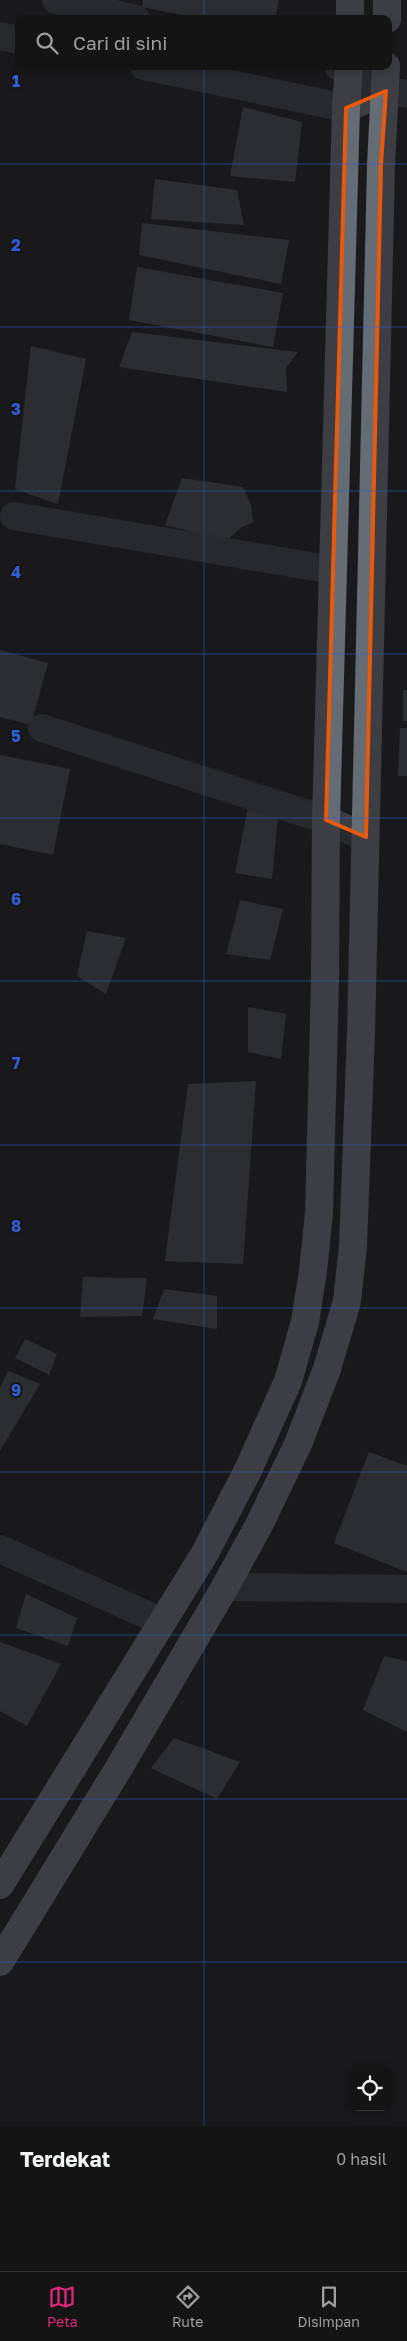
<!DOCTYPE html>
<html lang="id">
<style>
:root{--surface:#141415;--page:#1d1d1e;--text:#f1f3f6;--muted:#9d9ea0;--line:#333334;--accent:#db2777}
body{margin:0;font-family:"Golos Text",sans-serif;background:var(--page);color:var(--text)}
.controls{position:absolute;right:15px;bottom:15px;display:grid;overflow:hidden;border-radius:10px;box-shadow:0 2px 8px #0003}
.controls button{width:45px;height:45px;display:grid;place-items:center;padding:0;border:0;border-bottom:1px solid var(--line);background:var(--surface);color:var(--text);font:25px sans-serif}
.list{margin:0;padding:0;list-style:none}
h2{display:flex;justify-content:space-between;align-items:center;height:65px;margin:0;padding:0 20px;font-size:21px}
h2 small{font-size:16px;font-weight:400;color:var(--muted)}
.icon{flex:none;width:28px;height:28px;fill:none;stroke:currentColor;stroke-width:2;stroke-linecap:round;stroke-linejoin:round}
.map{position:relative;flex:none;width:407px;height:2126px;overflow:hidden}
.search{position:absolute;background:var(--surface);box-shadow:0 2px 8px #0003;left:15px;right:15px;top:15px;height:55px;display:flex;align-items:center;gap:12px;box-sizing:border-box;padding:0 18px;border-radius:10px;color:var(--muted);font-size:19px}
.sheet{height:145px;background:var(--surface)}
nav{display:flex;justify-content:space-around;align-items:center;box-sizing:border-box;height:70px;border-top:1px solid var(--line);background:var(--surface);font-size:14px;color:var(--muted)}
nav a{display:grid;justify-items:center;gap:2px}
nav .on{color:var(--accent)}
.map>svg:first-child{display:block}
.building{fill:#444549}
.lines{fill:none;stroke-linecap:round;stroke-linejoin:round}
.minor{stroke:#3a3d42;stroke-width:28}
.highway{stroke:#666c73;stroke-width:28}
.marked{fill:none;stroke:#e8590c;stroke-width:4;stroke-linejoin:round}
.grid{fill:none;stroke:#325dd4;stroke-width:1;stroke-opacity:0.55}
.grid-label{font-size:16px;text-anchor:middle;font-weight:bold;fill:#325dd4;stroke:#151517;stroke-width:4;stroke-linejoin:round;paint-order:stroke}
</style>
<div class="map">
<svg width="407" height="2126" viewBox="0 0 407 2126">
<rect width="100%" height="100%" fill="#1a1a1c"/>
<g class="building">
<polygon points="143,0 279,0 275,19 202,19 142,7"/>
<polygon points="243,107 302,122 295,182 230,176"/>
<polygon points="155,179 237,190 244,225 151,219"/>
<polygon points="142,223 289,240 281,284 139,255"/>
<polygon points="137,267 283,293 273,347 129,320"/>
<polygon points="132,332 298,352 286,368 287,392 119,367"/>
<polygon points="31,346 86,359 58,504 15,489"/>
<polygon points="182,478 243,487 251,505 253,522 242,527 226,541 165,525"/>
<polygon points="0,650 48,663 31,725 0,717"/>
<rect x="403" y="690" width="4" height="31"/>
<polygon points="400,728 407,728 407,776 398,776"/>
<polygon points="0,755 70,769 53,855 0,844"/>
<polygon points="249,802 279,806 272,879 235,873"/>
<polygon points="240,900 283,909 270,960 226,954"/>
<polygon points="87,931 126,938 106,994 77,976"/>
<polygon points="248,1007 286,1014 281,1059 248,1052"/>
<polygon points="256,1081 243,1264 165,1261 188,1084"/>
<polygon points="83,1277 147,1278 142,1316 80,1317"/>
<polygon points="164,1289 217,1296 217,1329 153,1319"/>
<polygon points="25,1339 57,1354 49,1375 15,1358"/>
<polygon points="8,1371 40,1384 0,1451 0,1388"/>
<polygon points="369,1452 407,1466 407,1572 334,1543"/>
<polygon points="26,1594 77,1618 68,1646 16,1628"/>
<polygon points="0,1642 61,1664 27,1726 0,1711"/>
<polygon points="384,1656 407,1661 407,1732 363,1710"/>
<polygon points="174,1738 240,1762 217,1799 151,1768"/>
</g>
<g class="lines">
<g class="minor">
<polyline points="56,0 136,19"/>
<polyline points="0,36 19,40"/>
<polyline points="144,66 346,108 386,91"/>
<polyline points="338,66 349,69 386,91 407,94"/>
<polyline points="14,516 333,570"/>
<polyline points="42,728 326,820 366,837"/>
<polyline points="0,1549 163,1622"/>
<polyline points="225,1587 407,1589"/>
</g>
<g class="highway">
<polyline points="350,19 350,0"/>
<polyline points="387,19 387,0"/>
<polyline points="0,1885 205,1553 248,1470 288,1381 305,1322 313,1271 319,1213 325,980 326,820 346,108 349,66"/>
<polyline points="0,1962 120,1766 225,1587 259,1525 298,1444 327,1369 347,1301 353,1246 361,1032 381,165 386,66"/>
</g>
</g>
<path d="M0 0H407V2126H0ZM386,91l-5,74 -15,672 -40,-17 20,-712z" fill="#1a1a1c" fill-opacity=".55" fill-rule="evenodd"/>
<path class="marked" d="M386,91l-5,74 -15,672 -40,-17 20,-712z"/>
<path class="grid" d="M204,0v19M204,66v2060M0,164h407M0,327h407M0,491h407M0,654h407M0,818h407M0,981h407M0,1145h407M0,1308h407M0,1472h407M0,1635h407M0,1799h407M0,1962h407"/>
<g class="grid-label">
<text x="16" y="87">1</text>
<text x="16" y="251">2</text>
<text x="16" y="415">3</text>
<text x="16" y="578">4</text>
<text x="16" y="742">5</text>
<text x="16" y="905">6</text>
<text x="16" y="1069">7</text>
<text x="16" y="1232">8</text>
<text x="16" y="1396">9</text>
</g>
</svg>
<div class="controls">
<button><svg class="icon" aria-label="locate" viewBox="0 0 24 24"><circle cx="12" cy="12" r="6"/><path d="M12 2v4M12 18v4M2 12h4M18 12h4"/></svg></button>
</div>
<div class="search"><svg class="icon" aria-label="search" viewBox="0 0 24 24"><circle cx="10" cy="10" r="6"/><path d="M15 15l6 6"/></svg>Cari di sini</div>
</div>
<section class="sheet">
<h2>Terdekat<small>0 hasil</small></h2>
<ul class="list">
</ul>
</section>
<nav>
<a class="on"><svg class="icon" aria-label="map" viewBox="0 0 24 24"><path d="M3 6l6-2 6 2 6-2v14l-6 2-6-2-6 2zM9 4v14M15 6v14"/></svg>Peta</a>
<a><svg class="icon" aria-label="directions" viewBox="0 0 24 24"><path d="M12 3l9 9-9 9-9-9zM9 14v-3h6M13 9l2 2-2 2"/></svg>Rute</a>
<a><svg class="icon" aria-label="saved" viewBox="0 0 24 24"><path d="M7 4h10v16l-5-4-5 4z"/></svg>Disimpan</a>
</nav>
